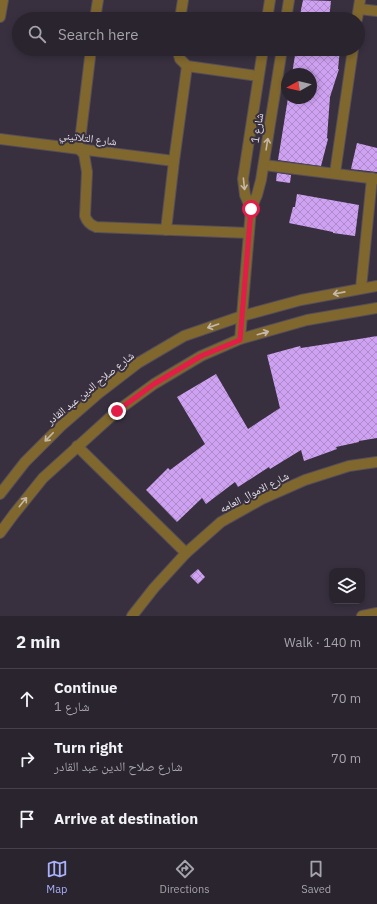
<!DOCTYPE html>
<meta charset="utf-8">
<style>
:root{--surface:#2a242f;--page:#322c37;--text:#f1f3f6;--muted:#a5a4aa;--line:#46414b;--accent:#a9b0fc}
body{margin:0;font-family:"IBM Plex Sans","Noto Naskh Arabic",sans-serif;background:var(--page);color:var(--text)}
.controls{position:absolute;right:12px;bottom:12px;display:grid;overflow:hidden;border-radius:8px;box-shadow:0 2px 6px #0003}
.controls button{width:36px;height:36px;display:grid;place-items:center;padding:0;border:0;border-bottom:1px solid var(--line);background:var(--surface);color:var(--text);font:20px sans-serif}
.compass{position:absolute;left:281px;top:68px;width:36px;height:36px;border-radius:50%;background:var(--surface);box-shadow:0 2px 6px #0003;rotate:262deg}
.stop{position:absolute;width:12px;height:12px;margin:-9px;border:3px solid #e11d48;border-radius:50%;background:#fff}
.stop.end{background:#e11d48;border-color:#fff;box-shadow:0 1px 4px #0008}
.list{margin:0;padding:0;list-style:none}
h2{display:flex;justify-content:space-between;align-items:center;height:52px;margin:0;padding:0 16px;font-size:17px}
h2 small{font-size:13px;font-weight:400;color:var(--muted)}
.list li{display:grid;grid-template-columns:26px 1fr auto;gap:12px;align-items:center;box-sizing:border-box;height:60px;padding:0 16px;border-top:1px solid var(--line)}
.list b{display:block;font-size:15px;white-space:nowrap}
.list p{margin:0;font-size:13px;white-space:nowrap;color:var(--muted)}
.list em{font-size:13px;font-style:normal;color:var(--muted)}
.icon{flex:none;width:22px;height:22px;fill:none;stroke:currentColor;stroke-width:2;stroke-linecap:round;stroke-linejoin:round}
.map{position:relative;flex:none;width:377px;height:616px;overflow:hidden}
.search{position:absolute;background:var(--surface);box-shadow:0 2px 6px #0003;left:12px;right:12px;top:12px;height:44px;display:flex;align-items:center;gap:10px;box-sizing:border-box;padding:0 14px;border-radius:22px;color:var(--muted);font-size:15px}
.sheet{height:232px;background:var(--surface)}
nav{display:flex;justify-content:space-around;align-items:center;box-sizing:border-box;height:56px;border-top:1px solid var(--line);background:var(--surface);font-size:11px;color:var(--muted)}
nav a{display:grid;justify-items:center;gap:2px}
nav .on{color:var(--accent)}
.map>svg:first-child{display:block}
.building{fill:url(#building-cross-hatch)}
.lines{fill:none;stroke-linecap:round;stroke-linejoin:round}
.street-casing{stroke:#544d5b;stroke-width:12}
.street{stroke:#80672e;stroke-width:10}
.oneway{stroke:#c4b8aa}
.route{stroke:#e11d48;stroke-width:5}
.labels{text-anchor:middle;stroke-width:4;stroke-linejoin:round;paint-order:stroke}
.street-label{font-size:11px;fill:#e8e3ec;stroke:#38303f}
</style>
<div class="map">
<svg width="377" height="616" viewBox="0 0 377 616">
<defs>
<pattern id="building-cross-hatch" width="8" height="8" patternUnits="userSpaceOnUse"><rect width="8" height="8" fill="#cfa1f3"/><path d="M0 0l8 8M0 8l8-8" fill="none" stroke="#ad8ac8"/></pattern>
</defs>
<rect width="100%" height="100%" fill="#38303f"/>
<g class="building">
<polygon points="303,0 331,1 329,19 300,15"/>
<polygon points="296,49 340,49 338,69 339,69 330,97 327,138 328,139 321,166 278,160 288,98 300,98 311,100 311,74 292,74"/>
<polygon points="357,143 377,148 377,172 351,169"/>
<polygon points="277,173 291,175 290,183 276,181"/>
<polygon points="297,194 359,205 355,236 333,233 333,232 289,223 293,207 295,207"/>
<polygon points="377,336 377,438 359,441 359,442 336,447 337,449 304,461 301,450 270,469 269,467 238,487 235,482 206,504 202,498 177,522 146,490 168,468 170,470 205,444 177,397 216,374 248,429 280,408 267,355 300,346 301,348 359,339"/>
<polygon points="198,569 205,577 198,584 190,576"/>
</g>
<g class="lines">
<g class="street-casing">
<g id="street">
<polyline points="359,9 377,11"/>
<polyline points="0,17 3,0"/>
<polyline points="95,19 98,0"/>
<polyline points="180,19 183,0"/>
<polyline points="267,19 270,0"/>
<polyline points="286,19 289,0"/>
<polyline points="357,19 360,0"/>
<path d="M91,49l-12,100 5,5 3,18 -2,44c2,6 5,9 11,11l153,6"/>
<polyline points="177,49 180,59 187,66 258,76"/>
<polyline points="0,139 174,161"/>
<polyline points="264,165 377,179"/>
<polyline points="335,173 353,49"/>
<polyline points="251,209 245,195 243,179 263,49"/>
<polyline points="166,230 174,161 187,66"/>
<polyline points="361,288 372,178"/>
<polyline points="240,339 251,209 257,195 261,180 282,49"/>
<polyline points="77,446 186,553"/>
<polyline points="0,494 25,462 61,426 99,393 138,363 184,336 242,316 301,300 377,286"/>
<polyline points="0,533 14,514 43,478 117,411 154,384 201,356 240,339 307,320 377,308"/>
<polyline points="132,616 154,588 186,553 221,522 262,499 305,480 349,466 377,462"/>
<polyline points="362,616 377,613"/>
</g>
</g>
<use href="#street" class="street"/>
</g>
<defs><path id="oneway-shaft" d="M-6 0H5M1.5-3L5.5 0L1.5 3" fill="none" stroke-width="1.6" stroke-linecap="round" stroke-linejoin="round"/></defs>
<g class="oneway">
<use href="#oneway-shaft" transform="translate(267 144) rotate(-81)"/>
<use href="#oneway-shaft" transform="translate(244 184) rotate(84)"/>
<use href="#oneway-shaft" transform="translate(339 293) rotate(169)"/>
<use href="#oneway-shaft" transform="translate(213 326) rotate(161)"/>
<use href="#oneway-shaft" transform="translate(263 333) rotate(-16)"/>
<use href="#oneway-shaft" transform="translate(49 437) rotate(134)"/>
<use href="#oneway-shaft" transform="translate(23 502) rotate(-51)"/>
</g>
<g class="lines">
<polyline class="route" points="117,411 154,384 201,356 240,340 251,209"/>
</g>
<g class="labels">
<g class="street-label">
<text transform="translate(257 128) rotate(-81)" y="4">شارع 1</text>
<text transform="translate(88 138) rotate(7)" y="4">شارع التلاتيني</text>
<text transform="translate(90 388) rotate(-39)" y="4">شارع صلاح الدين عبد القادر</text>
<text transform="translate(254 492) rotate(-27)" y="4">شارع الاموال العامه</text>
</g>
</g>
</svg>
<div class="controls">
<button><svg class="icon" aria-label="layers" viewBox="0 0 24 24"><path d="M12 4l9 5-9 5-9-5zM3 14l9 5 9-5"/></svg></button>
</div>
<svg class="compass" viewBox="-18 -18 36 36"><path d="M0-13l5 13h-10z" fill="#e53935"/><path d="M0 13l5-13h-10z" fill="#a5a4aa"/></svg>
<div class="stop" style="left:251px;top:209px"></div>
<div class="stop end" style="left:117px;top:411px"></div>
<div class="search"><svg class="icon" aria-label="search" viewBox="0 0 24 24"><circle cx="10" cy="10" r="6"/><path d="M15 15l6 6"/></svg>Search here</div>
</div>
<section class="sheet">
<h2>2 min<small>Walk · 140 m</small></h2>
<ul class="list">
<li><svg class="icon" aria-label="ahead" viewBox="0 0 24 24"><path d="M12 20V5M6 11l6-6 6 6"/></svg><div><b>Continue</b><p>شارع 1</p></div><em>70 m</em></li>
<li><svg class="icon" aria-label="right" viewBox="0 0 24 24"><path d="M7 20v-9h11M14 6l5 5-5 5"/></svg><div><b>Turn right</b><p>شارع صلاح الدين عبد القادر</p></div><em>70 m</em></li>
<li><svg class="icon" aria-label="arrive" viewBox="0 0 24 24"><path d="M6 21V4h12l-3 4 3 4H6"/></svg><div><b>Arrive at destination</b></div></li>
</ul>
</section>
<nav>
<a class="on"><svg class="icon" aria-label="map" viewBox="0 0 24 24"><path d="M3 6l6-2 6 2 6-2v14l-6 2-6-2-6 2zM9 4v14M15 6v14"/></svg>Map</a>
<a><svg class="icon" aria-label="directions" viewBox="0 0 24 24"><path d="M12 3l9 9-9 9-9-9zM9 14v-3h6M13 9l2 2-2 2"/></svg>Directions</a>
<a><svg class="icon" aria-label="saved" viewBox="0 0 24 24"><path d="M7 4h10v16l-5-4-5 4z"/></svg>Saved</a>
</nav>
